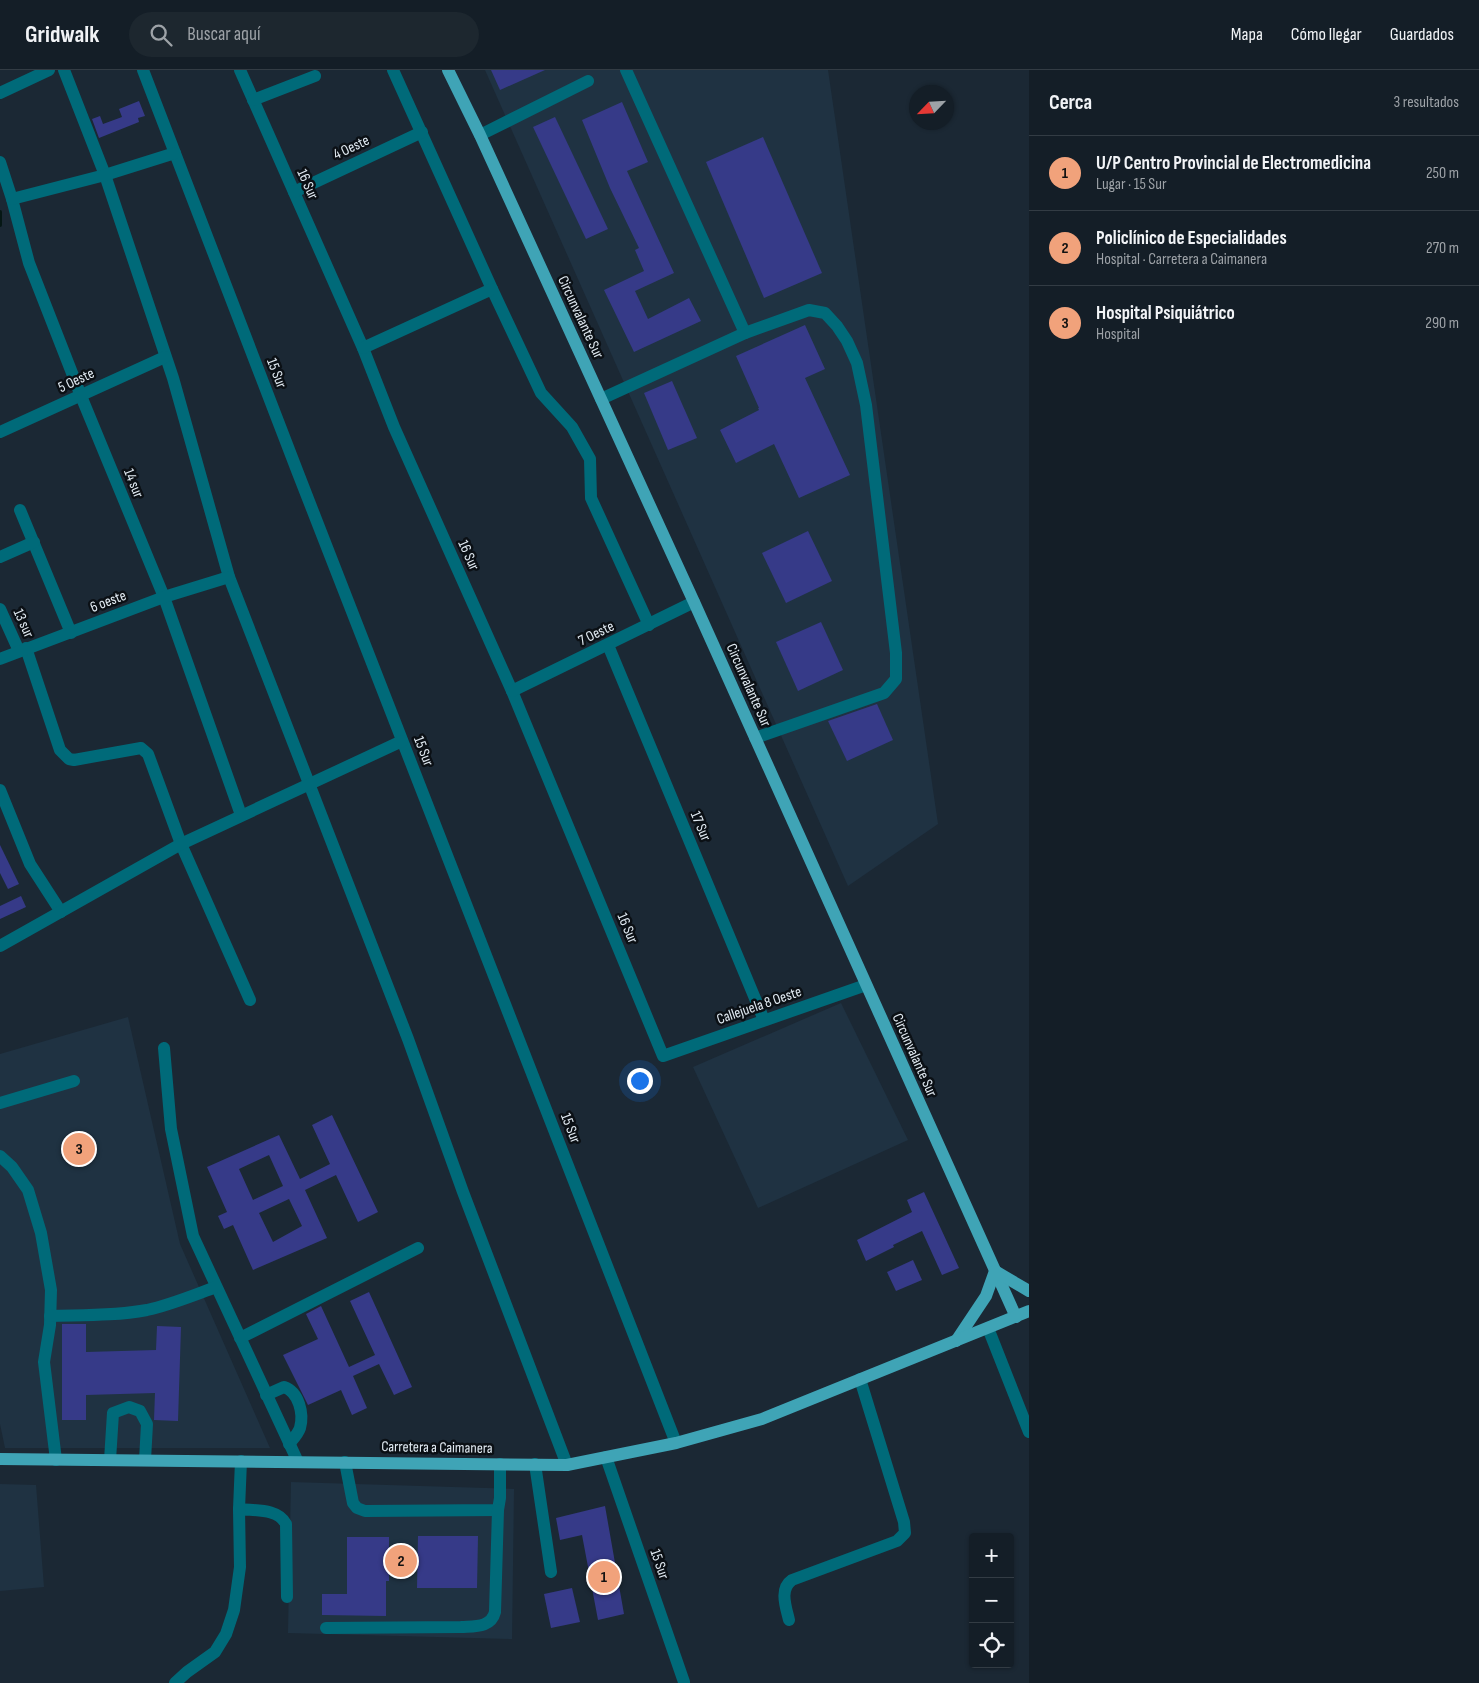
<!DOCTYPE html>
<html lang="es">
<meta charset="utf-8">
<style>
:root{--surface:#141e27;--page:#1d272f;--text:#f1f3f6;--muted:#9da2a7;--line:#333c44;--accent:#f1a27b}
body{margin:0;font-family:"Sofia Sans Condensed",sans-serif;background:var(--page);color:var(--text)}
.controls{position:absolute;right:15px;bottom:15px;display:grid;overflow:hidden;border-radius:5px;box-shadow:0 1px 4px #0004}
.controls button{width:45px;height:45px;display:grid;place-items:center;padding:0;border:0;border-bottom:1px solid var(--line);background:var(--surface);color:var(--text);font:25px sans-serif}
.compass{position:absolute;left:909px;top:15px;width:45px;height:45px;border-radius:50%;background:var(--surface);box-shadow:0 1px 4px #0004;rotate:245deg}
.you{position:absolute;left:639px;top:1010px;width:18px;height:18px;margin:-12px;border:4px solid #fff;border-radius:50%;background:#1a73e8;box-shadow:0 0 0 8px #1a73e833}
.badge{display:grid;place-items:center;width:32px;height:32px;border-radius:50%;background:var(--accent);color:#111;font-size:16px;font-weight:700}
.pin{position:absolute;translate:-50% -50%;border:2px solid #fff;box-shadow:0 1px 5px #0006}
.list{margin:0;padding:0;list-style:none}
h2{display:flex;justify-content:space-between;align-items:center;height:65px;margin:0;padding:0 20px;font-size:21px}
h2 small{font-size:16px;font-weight:400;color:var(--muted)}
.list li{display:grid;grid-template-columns:32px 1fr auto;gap:15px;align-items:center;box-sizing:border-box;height:75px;padding:0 20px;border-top:1px solid var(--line)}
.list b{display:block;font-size:19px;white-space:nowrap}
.list p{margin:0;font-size:16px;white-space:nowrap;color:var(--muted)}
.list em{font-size:16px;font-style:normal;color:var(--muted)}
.icon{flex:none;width:28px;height:28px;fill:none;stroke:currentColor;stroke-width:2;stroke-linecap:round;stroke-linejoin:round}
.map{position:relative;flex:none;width:1029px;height:1613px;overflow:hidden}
header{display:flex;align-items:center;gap:30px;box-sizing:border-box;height:70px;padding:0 25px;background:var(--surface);border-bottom:1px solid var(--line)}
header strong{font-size:24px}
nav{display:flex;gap:28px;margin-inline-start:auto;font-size:18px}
.search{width:350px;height:45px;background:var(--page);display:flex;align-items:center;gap:12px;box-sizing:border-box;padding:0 18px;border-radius:28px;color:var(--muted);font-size:19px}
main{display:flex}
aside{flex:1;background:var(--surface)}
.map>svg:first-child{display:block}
.built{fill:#1f3242}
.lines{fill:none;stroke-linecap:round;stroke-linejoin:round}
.stream{stroke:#051714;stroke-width:4}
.building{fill:#363a88;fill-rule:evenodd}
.minor{stroke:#006a79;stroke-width:12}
.major{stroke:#3fa4b6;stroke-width:12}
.labels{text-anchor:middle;stroke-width:5;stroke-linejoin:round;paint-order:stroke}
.street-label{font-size:15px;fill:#e2ebf3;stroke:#0b1015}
</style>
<header>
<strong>Gridwalk</strong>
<div class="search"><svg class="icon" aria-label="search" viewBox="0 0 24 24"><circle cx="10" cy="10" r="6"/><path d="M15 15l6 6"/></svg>Buscar aquí</div>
<nav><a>Mapa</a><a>Cómo llegar</a><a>Guardados</a></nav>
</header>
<main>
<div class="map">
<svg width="1029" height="1613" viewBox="0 0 1029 1613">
<rect width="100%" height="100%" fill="#1b2834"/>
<g class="built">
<polygon points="485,0 828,0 938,754 848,816"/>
<polygon points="841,933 908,1070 758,1138 693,997"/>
<polygon points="128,947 180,1174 270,1378 5,1378 0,1354 0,984"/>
<polygon points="291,1412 514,1419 512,1569 288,1563"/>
<polygon points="0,1414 36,1415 44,1517 0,1521"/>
</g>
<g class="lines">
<polyline class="stream" points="0,142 0,155"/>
</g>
<g class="building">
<polygon points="491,0 545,0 500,20"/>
<polygon points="139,31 145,46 138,48 139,52 99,68 92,49 100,46 103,54 122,47 119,39"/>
<polygon points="622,32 648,92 627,101 674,203 635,221 648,249 689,228 701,251 634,282 604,220 644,201 635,180 639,178 610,118 582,50"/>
<polygon points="555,47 608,159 586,169 533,57"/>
<polygon points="763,67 822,203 764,228 706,92"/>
<polygon points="805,255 825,299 805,308 850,405 799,428 774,374 736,393 720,360 759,340 758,338 759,338 736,286"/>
<polygon points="672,311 697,368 668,380 644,323"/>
<polygon points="808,461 832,511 786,533 762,483"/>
<polygon points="821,552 843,600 798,621 776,572"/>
<polygon points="877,634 893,670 847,691 828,651"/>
<polygon points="0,775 19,814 8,819 0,803"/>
<polygon points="21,826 26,837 0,849 0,836"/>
<path d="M332,1045l46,97 -20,10 -22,-47 -31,15 22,48 -74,32 -20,-45 -9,4 -6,-13 9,-4 -20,-45 72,-32 21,44 30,-15 -18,-39zM269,1085l14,31 -30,14 -14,-31zM289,1129l13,27 -29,16 -14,-29z"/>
<polygon points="924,1122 959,1198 942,1205 922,1161 893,1175 894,1177 866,1191 857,1170 912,1142 907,1130"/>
<polygon points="913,1190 922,1210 896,1221 887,1202"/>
<polygon points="369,1222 412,1317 394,1325 379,1294 353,1306 367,1338 352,1345 341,1320 308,1335 283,1285 318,1269 306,1244 321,1236 349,1297 375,1285 350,1231"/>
<polygon points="62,1254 86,1254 86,1282 156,1280 157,1256 181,1257 178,1351 154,1350 155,1323 86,1325 86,1350 62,1350"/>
<polygon points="605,1436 624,1544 598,1550 582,1465 560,1470 556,1448"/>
<polygon points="418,1466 478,1466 477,1518 417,1518"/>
<polygon points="347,1467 389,1467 389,1511 386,1511 386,1546 322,1545 322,1524 347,1524"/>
<polygon points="572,1518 580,1552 551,1558 544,1524"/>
</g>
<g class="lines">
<g class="minor">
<polyline points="64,0 105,105 173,308 229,507 408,969 463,1122 567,1395"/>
<polyline points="143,0 298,403 676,1373"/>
<polyline points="240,0 363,278 394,357 512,621 663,986 866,915"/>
<polyline points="393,0 492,219 541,323 572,357 590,389 591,428 649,555"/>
<polyline points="626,0 745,263"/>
<polyline points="0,23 49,0"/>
<polyline points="253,30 315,6"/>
<polyline points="480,65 588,11"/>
<polyline points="0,92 12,129 29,193 81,326 164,527 241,745"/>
<polyline points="294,122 422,62"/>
<polyline points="12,129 105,105 175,83"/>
<polyline points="363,278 492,219"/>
<polyline points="601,329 745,263 809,240 825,243 837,256 847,271 857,293 866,335 896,583 896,609 884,623 755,668"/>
<polyline points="0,362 165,287"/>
<polyline points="20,440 71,563"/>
<polyline points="0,487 34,472"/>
<polyline points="0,539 19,581"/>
<polyline points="608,575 764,950"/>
<polyline points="26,578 60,680 69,689 74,690 141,678 148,684 181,774 250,930"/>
<polyline points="0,589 164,527 229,507"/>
<polyline points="512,621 694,532"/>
<polyline points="0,720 30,794 61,842"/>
<polyline points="0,876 181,774 402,671"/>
<polyline points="164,978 171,1059 193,1166 298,1392"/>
<polyline points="0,1033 74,1011"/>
<polyline points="0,1086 12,1097 28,1120 41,1163 51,1220 50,1255 44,1292 56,1390"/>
<path d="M50,1246c32,-1 65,0 97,-6 23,-5 47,-15 69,-23"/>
<polyline points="988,1258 1029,1362"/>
<polyline points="240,1268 418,1178"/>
<path d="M266,1325l18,-8c15,5 20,27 16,41 -2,6 -7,11 -11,16"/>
<polyline points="606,1387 684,1612"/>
<polyline points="110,1390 113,1343 129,1337 140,1341 147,1354 145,1390"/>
<polyline points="345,1392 353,1433 357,1438 365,1441 498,1440 500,1428 500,1394"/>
<polyline points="535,1394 551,1502"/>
<path d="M239,1439c15,2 39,-1 47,15l1,73"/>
<path d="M789,1550c-3,-13 -10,-31 3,-40l105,-39 8,-8 -1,-11 -44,-143"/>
<path d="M326,1558l135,-1c13,-1 30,1 34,-15l3,-102"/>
<polyline points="175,1613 187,1602 215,1582 226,1564 234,1540 240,1497 239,1439 241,1391"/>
</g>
<g class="major">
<polyline points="448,0 480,65 694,532 1016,1247"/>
<polyline points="956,1271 986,1226 995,1201 1029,1221"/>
<polyline points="0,1389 567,1395 676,1373 762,1349 1029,1241"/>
</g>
</g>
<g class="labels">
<g class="street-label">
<text transform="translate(351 77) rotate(-25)" y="5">4 Oeste</text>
<text transform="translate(308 114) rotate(66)" y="5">16 Sur</text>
<text transform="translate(581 247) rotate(65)" y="5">Circunvalante Sur</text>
<text transform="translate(277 303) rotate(69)" y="5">15 Sur</text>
<text transform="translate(76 310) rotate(-25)" y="5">5 Oeste</text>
<text transform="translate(134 413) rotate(68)" y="5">14 sur</text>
<text transform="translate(469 485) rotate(66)" y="5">16 Sur</text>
<text transform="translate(108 531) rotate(-21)" y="5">6 oeste</text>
<text transform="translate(24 553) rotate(66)" y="5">13 sur</text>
<text transform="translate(596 563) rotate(-26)" y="5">7 Oeste</text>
<text transform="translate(749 615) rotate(66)" y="5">Circunvalante Sur</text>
<text transform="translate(424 681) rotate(69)" y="5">15 Sur</text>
<text transform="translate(701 756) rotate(67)" y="5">17 Sur</text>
<text transform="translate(628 858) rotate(67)" y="5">16 Sur</text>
<text transform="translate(759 935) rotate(-19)" y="5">Callejuela 8 Oeste</text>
<text transform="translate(915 985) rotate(66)" y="5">Circunvalante Sur</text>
<text transform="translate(571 1058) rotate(69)" y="5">15 Sur</text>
<text transform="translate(437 1377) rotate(1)" y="5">Carretera a Caimanera</text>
<text transform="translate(660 1494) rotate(71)" y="5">15 Sur</text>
</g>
</g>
</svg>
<div class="controls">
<button>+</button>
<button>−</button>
<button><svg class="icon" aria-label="locate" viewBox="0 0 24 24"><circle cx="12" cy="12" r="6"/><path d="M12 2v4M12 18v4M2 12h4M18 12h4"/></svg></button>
</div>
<svg class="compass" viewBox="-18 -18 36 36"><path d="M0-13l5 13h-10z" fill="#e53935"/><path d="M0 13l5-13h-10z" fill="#9da2a7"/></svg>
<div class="you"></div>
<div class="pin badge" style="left:604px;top:1507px">1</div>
<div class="pin badge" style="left:401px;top:1491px">2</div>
<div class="pin badge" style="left:79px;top:1079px">3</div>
</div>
<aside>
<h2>Cerca<small>3 resultados</small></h2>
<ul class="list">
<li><span class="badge">1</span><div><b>U/P Centro Provincial de Electromedicina</b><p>Lugar · 15 Sur</p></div><em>250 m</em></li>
<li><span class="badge">2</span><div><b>Policlínico de Especialidades</b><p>Hospital · Carretera a Caimanera</p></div><em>270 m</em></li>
<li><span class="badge">3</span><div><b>Hospital Psiquiátrico</b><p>Hospital</p></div><em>290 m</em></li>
</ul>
</aside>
</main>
